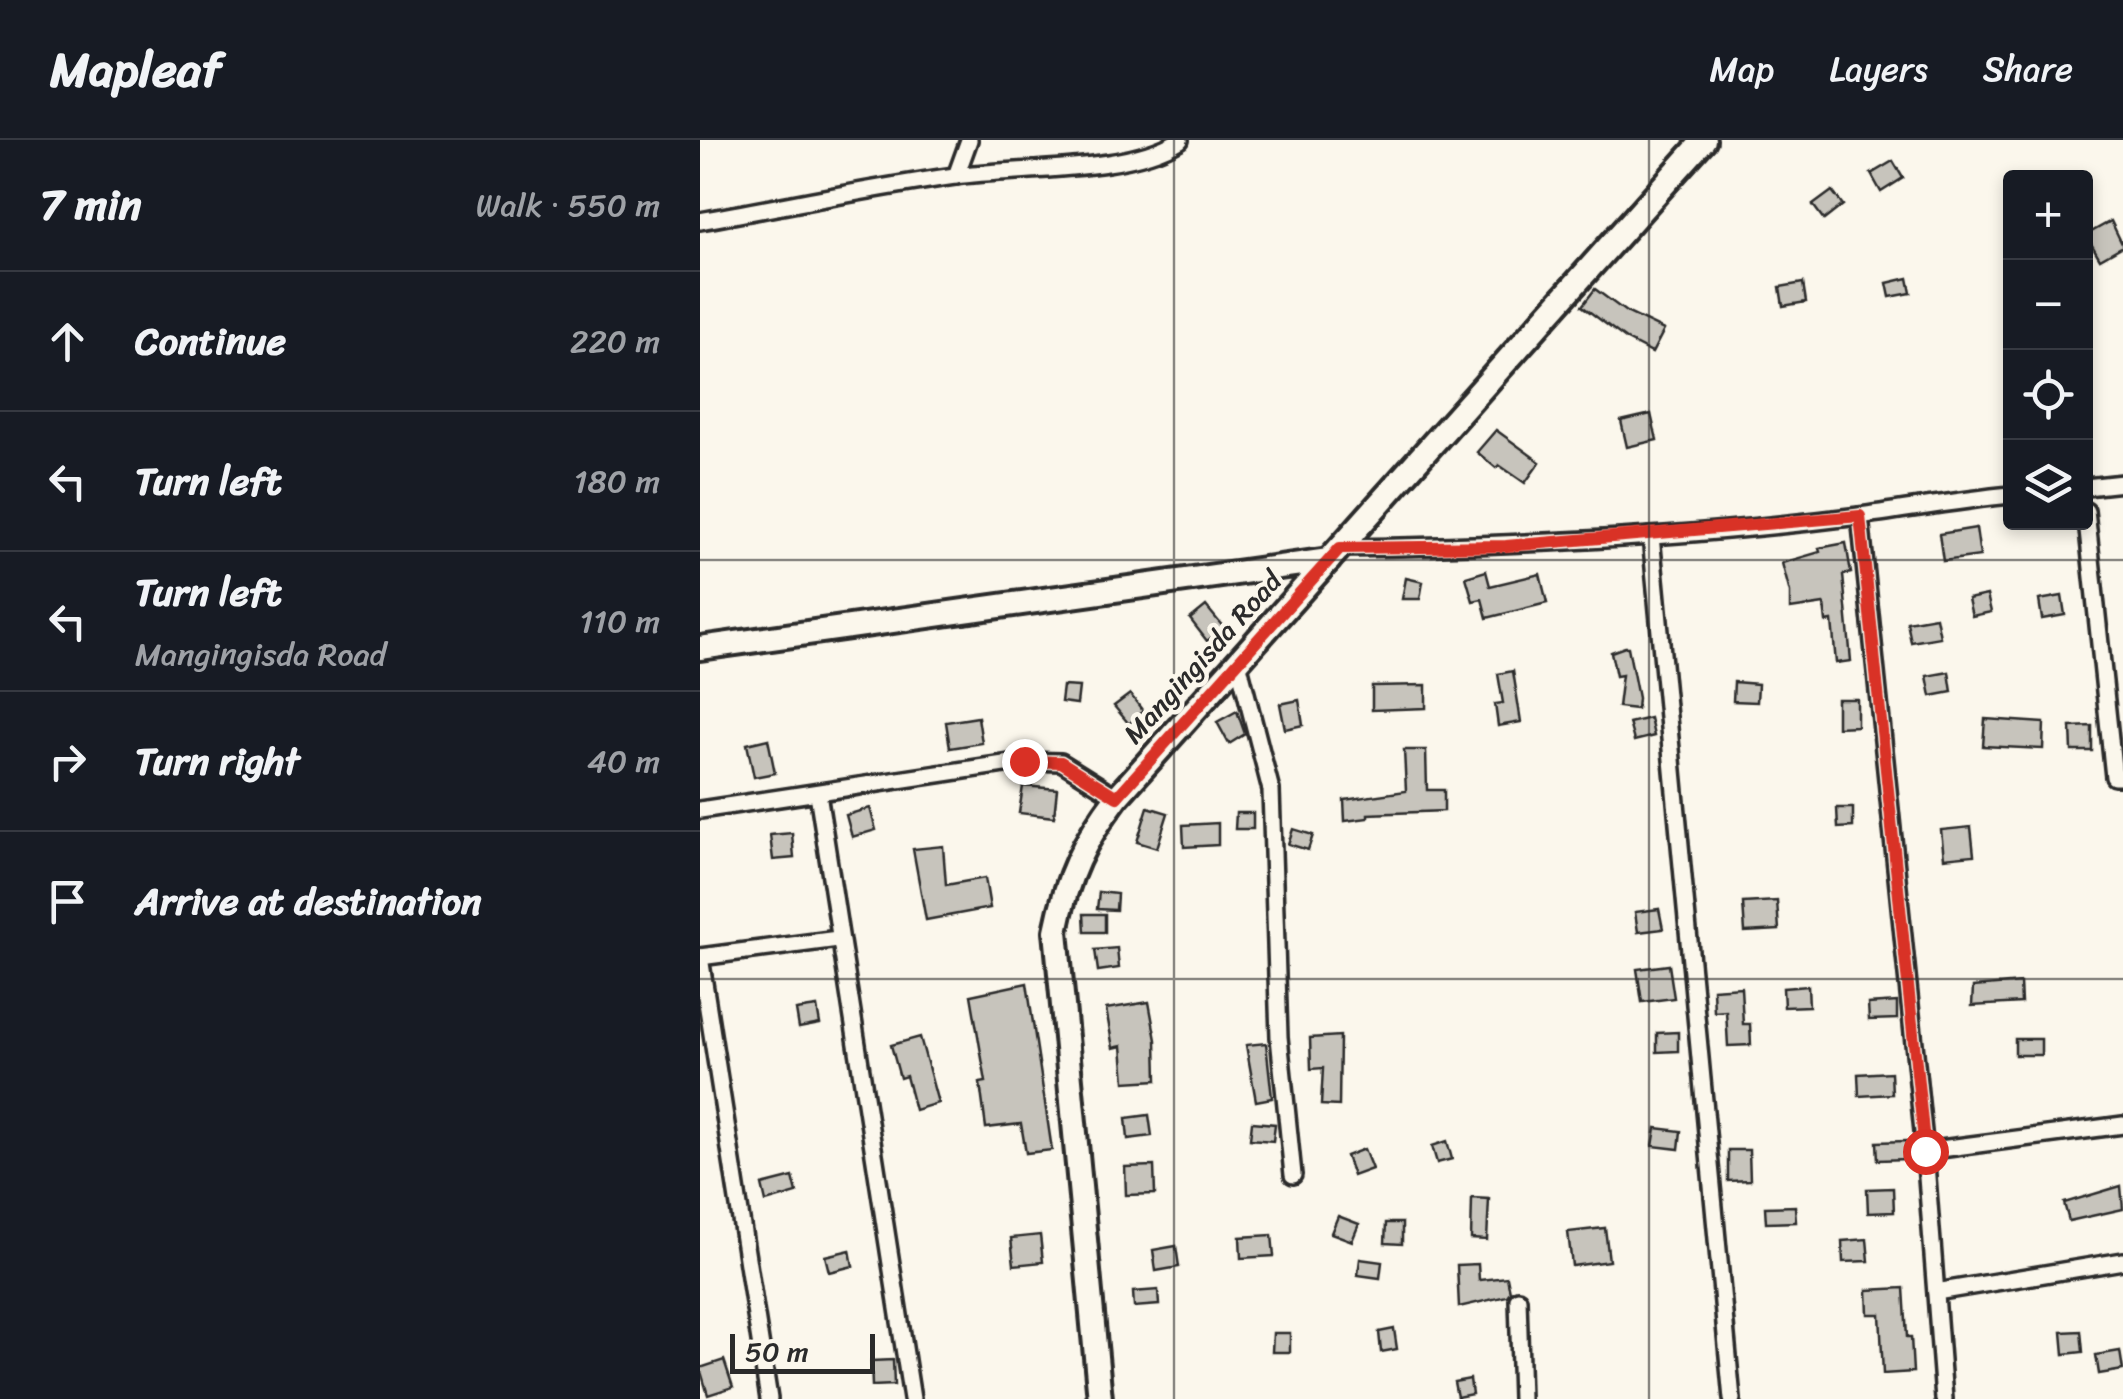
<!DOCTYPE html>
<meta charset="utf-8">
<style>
:root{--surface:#171b24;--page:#20242c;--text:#f1f3f6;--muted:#9ea1a6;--line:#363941}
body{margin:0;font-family:Sriracha,sans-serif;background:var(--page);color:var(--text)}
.controls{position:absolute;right:30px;top:30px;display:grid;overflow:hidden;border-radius:10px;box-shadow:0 5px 15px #0003}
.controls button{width:90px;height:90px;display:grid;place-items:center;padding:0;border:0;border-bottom:2px solid var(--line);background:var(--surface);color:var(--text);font:50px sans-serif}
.scale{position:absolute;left:30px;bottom:25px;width:145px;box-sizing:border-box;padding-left:10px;border:5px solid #2b2b2b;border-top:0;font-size:28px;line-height:35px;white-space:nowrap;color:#2b2b2b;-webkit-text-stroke:8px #fbf7ec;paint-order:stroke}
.stop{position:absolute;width:30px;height:30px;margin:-22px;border:8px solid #d93025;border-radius:50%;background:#fff}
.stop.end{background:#d93025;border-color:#fff;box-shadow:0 2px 10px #0008}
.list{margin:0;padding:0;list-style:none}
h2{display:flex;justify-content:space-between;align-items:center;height:130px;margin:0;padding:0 40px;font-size:42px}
h2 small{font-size:32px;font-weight:400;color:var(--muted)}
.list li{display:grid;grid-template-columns:65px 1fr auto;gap:30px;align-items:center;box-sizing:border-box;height:140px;padding:0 40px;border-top:2px solid var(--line)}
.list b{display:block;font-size:38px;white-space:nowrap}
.list p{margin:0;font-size:32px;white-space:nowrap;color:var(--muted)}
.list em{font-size:32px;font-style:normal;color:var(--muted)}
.icon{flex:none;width:55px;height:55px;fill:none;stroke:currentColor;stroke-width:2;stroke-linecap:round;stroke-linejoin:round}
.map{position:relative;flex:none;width:1423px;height:1259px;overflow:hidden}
header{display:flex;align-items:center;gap:60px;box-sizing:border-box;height:140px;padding:0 50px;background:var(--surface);border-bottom:2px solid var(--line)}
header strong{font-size:48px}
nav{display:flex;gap:55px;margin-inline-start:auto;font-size:35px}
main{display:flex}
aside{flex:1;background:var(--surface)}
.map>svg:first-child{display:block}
.building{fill:#c7c4bc;stroke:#2b2b2b;stroke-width:2.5}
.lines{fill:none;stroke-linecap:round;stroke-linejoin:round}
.street-casing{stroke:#2b2b2b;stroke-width:22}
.secondary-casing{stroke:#2b2b2b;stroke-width:30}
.street{stroke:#fbf7ec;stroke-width:15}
.secondary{stroke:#fbf7ec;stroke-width:22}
.route{stroke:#d93025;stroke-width:12}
.grid{fill:none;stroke:#2b2b2b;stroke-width:2.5;stroke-opacity:0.55}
.labels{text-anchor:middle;stroke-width:9;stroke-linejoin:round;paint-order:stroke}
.street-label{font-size:28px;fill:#2b2b2b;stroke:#fbf7ec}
</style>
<header>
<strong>Mapleaf</strong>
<nav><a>Map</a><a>Layers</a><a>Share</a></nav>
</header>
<main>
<aside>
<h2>7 min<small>Walk · 550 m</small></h2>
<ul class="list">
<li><svg class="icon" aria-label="ahead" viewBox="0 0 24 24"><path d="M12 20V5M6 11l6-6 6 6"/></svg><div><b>Continue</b></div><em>220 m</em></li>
<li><svg class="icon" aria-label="left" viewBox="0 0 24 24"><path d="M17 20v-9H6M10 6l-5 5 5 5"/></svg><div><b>Turn left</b></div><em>180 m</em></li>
<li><svg class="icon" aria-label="left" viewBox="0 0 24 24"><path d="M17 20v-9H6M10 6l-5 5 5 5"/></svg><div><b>Turn left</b><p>Mangingisda Road</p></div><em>110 m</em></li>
<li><svg class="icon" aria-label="right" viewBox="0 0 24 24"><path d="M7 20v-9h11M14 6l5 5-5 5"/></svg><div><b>Turn right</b></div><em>40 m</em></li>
<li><svg class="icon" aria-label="arrive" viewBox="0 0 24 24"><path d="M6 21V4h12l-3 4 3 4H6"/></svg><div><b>Arrive at destination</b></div></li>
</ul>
</aside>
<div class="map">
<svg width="1423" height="1259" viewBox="0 0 1423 1259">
<rect width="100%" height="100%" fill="#fbf7ec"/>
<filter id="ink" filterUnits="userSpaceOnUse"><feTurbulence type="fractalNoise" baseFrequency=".01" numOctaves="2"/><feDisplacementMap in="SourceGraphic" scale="20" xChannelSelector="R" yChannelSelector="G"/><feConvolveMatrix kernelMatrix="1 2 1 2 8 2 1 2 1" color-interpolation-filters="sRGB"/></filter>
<g filter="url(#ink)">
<g class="building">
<polygon points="1193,21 1203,38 1181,52 1171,34"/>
<polygon points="1132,51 1143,65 1124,80 1113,65"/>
<polygon points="1411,81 1423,106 1400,119 1386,95"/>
<polygon points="1208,138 1211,153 1190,157 1187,143"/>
<polygon points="1103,143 1106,162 1083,166 1080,147"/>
<polygon points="895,149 926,172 964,190 952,213 927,200 882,166"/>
<polygon points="951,274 957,300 927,307 921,281"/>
<polygon points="796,290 840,322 825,343 799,325 796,328 777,312"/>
<polygon points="1276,388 1280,416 1243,421 1239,394"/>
<polygon points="1146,403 1151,433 1143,435 1151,521 1136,523 1132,481 1126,482 1124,464 1090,469 1090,453 1082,423 1120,412 1119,408"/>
<polygon points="786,431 790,446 840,434 847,463 787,478 782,459 773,461 766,437"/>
<polygon points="706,438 723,442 720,459 702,459"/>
<polygon points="1287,455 1291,472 1272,476 1268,459"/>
<polygon points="1362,456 1365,475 1342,479 1339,460"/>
<polygon points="506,466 524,488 507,501 490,479"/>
<polygon points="1236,477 1240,497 1211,502 1207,482"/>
<polygon points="925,507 928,507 938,558 937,569 918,567 922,535 916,536 911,512"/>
<polygon points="813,531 821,582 798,586 795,564 803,563 798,534"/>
<polygon points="1249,532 1252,552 1231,556 1227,536"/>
<polygon points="1034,542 1058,544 1057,562 1033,561"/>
<polygon points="726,545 726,568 672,570 672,546"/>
<polygon points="363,546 379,547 377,564 361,562"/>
<polygon points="430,554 443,571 429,584 414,566"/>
<polygon points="1137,559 1157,559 1157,586 1137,587"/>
<polygon points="599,560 603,585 585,589 580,564"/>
<polygon points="537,571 545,594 529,604 517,582"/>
<polygon points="278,577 282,603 250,608 246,582"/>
<polygon points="950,578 954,596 934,601 929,583"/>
<polygon points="1285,579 1344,583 1343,609 1283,606"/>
<polygon points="1392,586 1392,611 1372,611 1371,587"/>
<polygon points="68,599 75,633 54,637 47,604"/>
<polygon points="704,610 726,610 727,650 744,650 744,671 668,674 668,678 645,681 644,660 706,651"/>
<polygon points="323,646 357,649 354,677 319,673"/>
<polygon points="448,667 468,673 457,708 437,702"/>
<polygon points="170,668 176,690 152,697 146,675"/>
<polygon points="1137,668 1153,668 1153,687 1138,688"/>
<polygon points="536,673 553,673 553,689 535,689"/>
<polygon points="518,683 518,705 484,707 483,685"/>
<polygon points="1271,687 1274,715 1244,718 1241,690"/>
<polygon points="593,689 613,695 608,710 588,704"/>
<polygon points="92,693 94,718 73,720 70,695"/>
<polygon points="243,706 246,745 285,738 290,768 226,780 213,709"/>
<polygon points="399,752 417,754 416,770 397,769"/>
<polygon points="1077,761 1079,790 1045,792 1043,763"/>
<polygon points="959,769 963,789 938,792 935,772"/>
<polygon points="384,774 405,774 405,792 385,792"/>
<polygon points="417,808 419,828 398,831 395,810"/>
<polygon points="969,825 974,858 942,862 937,829"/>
<polygon points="327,843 352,1010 326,1013 321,984 286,988 280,943 286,942 271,855"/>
<polygon points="1320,843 1321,863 1272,866 1273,847"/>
<polygon points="1108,846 1109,866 1084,867 1083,848"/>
<polygon points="1041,847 1043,884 1050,884 1051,905 1028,906 1026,871 1014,872 1013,849"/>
<polygon points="449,862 456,900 457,940 425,942 422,906 413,908 406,869"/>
<polygon points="1197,862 1197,879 1169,880 1168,864"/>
<polygon points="117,867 120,884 99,888 96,870"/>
<polygon points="978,892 978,911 957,912 957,893"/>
<polygon points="640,896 639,966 621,965 623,928 611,929 610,898"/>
<polygon points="220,897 238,963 215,970 206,936 200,938 191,905"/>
<rect x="1315" y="899" width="26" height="16"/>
<polygon points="566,903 572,958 556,961 546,905"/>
<polygon points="1191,932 1192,954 1159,956 1158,934"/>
<polygon points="449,975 452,996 428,999 426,978"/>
<polygon points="552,982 575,984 573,1001 550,999"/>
<polygon points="956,988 981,991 979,1009 953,1006"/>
<polygon points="747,1001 752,1019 737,1023 732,1006"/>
<polygon points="1206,1001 1207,1019 1178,1020 1177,1002"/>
<polygon points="664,1009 672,1029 653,1036 646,1016"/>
<polygon points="1028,1010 1049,1010 1050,1040 1028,1041"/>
<polygon points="454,1026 455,1054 426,1055 425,1027"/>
<polygon points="93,1037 97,1053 66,1062 62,1045"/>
<polygon points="1421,1046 1423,1069 1369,1081 1364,1063"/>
<polygon points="1193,1048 1194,1072 1168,1073 1167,1049"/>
<polygon points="772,1058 789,1059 787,1100 771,1099"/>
<polygon points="1095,1066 1096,1082 1066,1083 1065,1067"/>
<polygon points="638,1076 659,1084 652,1101 631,1093"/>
<polygon points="686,1083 702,1083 702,1104 685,1103"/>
<polygon points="905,1088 909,1121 872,1126 868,1092"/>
<polygon points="340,1095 343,1122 314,1125 311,1098"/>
<polygon points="572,1095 574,1116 541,1118 540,1097"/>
<polygon points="1167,1099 1169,1121 1143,1122 1142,1101"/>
<polygon points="476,1106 479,1127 456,1131 453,1110"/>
<polygon points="150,1110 153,1126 129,1132 125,1116"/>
<polygon points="660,1119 682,1122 680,1138 658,1135"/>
<polygon points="778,1124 779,1140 807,1137 810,1152 807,1156 759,1167 757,1125"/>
<polygon points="1204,1148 1207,1197 1211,1197 1213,1232 1183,1234 1180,1174 1168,1174 1167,1150"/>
<polygon points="458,1150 459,1165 434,1167 433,1152"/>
<polygon points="694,1189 697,1209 681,1212 679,1192"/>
<polygon points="1381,1191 1383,1212 1364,1214 1362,1192"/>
<polygon points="573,1193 590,1193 590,1212 572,1212"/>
<polygon points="1420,1211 1423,1230 1399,1234 1396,1215"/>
<polygon points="24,1220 33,1247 8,1255 0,1228"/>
<polygon points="193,1220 194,1245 172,1246 171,1221"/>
<polygon points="770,1239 772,1254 757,1257 754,1242"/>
</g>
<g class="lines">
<g class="street-casing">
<g id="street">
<polyline points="256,36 269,0"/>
<path d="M0,81c85,-15 170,-33 255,-45 65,-9 170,-2 225,-36"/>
<polyline points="1386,347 1423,343"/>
<polyline points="1386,371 1414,637 1423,637"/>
<polyline points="1160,376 1225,1011 1244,1259"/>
<polyline points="951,396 1032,1259"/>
<path d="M639,408c174,-2 348,-10 520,-32 51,-7 101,-16 151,-21"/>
<polyline points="538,522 571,650 579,897 593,1035"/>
<polyline points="118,653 212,1259"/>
<polyline points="0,670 324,621 361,622 417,657"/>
<polyline points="0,817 69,1259"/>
<polyline points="0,817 138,799"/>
<polyline points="1225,1011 1423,985"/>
<polyline points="1236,1152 1423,1121"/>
<polyline points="818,1159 821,1259"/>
</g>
</g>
<g class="secondary-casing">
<g id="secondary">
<polyline points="0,508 629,420"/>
<path d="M400,1259l-44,-468c11,-55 27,-89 61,-134l587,-657"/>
</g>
</g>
<use href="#street" class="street"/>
<use href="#secondary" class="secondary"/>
</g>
</g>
<g class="lines" filter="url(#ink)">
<polyline class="route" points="324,621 361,622 417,657 640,408 806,406 1160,376 1225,1011"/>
</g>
<path class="grid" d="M474,0v1259M949,0v1259M0,420h1423M0,839h1423"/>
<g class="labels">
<g class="street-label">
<text transform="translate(502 517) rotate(-48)" y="10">Mangingisda Road</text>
</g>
</g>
</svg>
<div class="controls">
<button>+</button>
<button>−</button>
<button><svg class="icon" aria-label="locate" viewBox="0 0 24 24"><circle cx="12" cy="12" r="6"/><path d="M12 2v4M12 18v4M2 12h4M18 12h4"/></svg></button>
<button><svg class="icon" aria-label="layers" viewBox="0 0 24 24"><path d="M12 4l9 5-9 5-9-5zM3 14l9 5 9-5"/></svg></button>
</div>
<div class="scale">50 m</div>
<div class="stop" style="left:1225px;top:1011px"></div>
<div class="stop end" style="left:324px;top:621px"></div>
</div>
</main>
